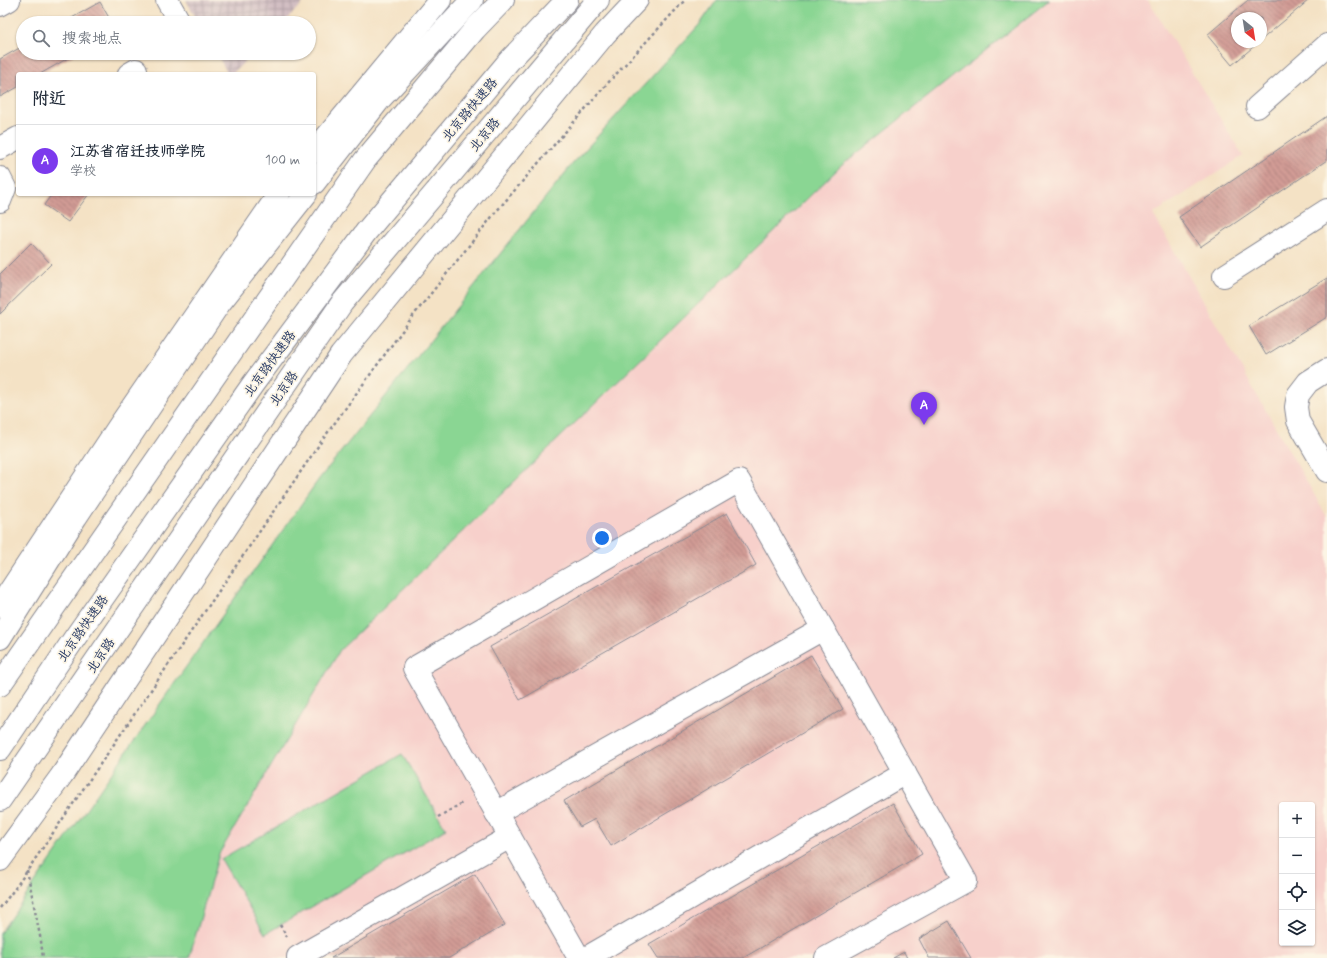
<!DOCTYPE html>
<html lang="zh">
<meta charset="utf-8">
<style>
:root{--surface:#fff;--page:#f2f2f3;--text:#1f2937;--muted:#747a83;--line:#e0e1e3;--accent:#7c3aed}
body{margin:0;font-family:Mynerve,"LXGW WenKai TC",sans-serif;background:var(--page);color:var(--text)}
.controls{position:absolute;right:12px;bottom:12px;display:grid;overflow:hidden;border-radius:4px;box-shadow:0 1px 3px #0004}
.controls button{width:36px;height:36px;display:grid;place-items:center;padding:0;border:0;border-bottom:1px solid var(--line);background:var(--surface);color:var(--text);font:20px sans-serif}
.compass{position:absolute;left:1231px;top:12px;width:36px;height:36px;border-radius:50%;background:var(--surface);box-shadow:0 1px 3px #0004;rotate:150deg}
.you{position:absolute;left:602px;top:538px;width:14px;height:14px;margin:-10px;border:3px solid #fff;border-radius:50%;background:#1a73e8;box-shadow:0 0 0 6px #1a73e833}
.badge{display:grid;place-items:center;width:26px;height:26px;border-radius:50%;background:var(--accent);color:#fff;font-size:13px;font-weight:700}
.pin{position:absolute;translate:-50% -33px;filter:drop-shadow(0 1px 2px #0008)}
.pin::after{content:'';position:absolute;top:21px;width:14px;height:12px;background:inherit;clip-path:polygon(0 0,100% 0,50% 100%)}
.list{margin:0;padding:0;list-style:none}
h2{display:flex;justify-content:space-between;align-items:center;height:52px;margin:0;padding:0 16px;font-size:17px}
h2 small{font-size:13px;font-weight:400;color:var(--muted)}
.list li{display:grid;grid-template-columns:26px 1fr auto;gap:12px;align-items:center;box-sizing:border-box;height:72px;padding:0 16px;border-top:1px solid var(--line)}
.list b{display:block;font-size:15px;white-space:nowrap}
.list p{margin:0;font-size:13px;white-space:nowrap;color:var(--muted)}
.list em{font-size:13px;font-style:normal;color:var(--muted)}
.icon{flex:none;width:22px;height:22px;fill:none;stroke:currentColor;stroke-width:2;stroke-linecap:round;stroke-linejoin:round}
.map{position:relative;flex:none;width:1327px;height:958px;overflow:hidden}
.search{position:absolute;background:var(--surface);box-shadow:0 1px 3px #0004;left:16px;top:16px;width:300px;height:44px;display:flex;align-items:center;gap:10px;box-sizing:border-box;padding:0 14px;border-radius:22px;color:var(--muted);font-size:15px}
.panel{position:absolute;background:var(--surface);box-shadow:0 1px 3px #0004;left:16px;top:72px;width:300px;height:124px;border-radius:4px}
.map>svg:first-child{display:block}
.built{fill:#f7d0cb;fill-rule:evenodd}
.industrial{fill:url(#industrial-grid)}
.green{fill:#8ad693;stroke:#528278}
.building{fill:url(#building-back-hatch)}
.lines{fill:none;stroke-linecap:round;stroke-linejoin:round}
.minor-casing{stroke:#888892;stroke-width:24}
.major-casing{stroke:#888892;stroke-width:24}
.highway-casing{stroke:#888892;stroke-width:24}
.path{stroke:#888892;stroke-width:2.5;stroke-dasharray:3 3;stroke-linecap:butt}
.minor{stroke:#fff;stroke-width:22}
.major{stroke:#fff;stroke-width:22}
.highway{stroke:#fff;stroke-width:22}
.labels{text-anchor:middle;stroke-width:3.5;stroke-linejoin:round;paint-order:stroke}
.street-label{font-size:13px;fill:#1b2f5e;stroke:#fcf5e5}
</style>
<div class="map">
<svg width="1327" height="958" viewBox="0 0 1327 958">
<defs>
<pattern id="industrial-grid" width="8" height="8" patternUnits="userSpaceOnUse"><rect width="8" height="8" fill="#d2bec2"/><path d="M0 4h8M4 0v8" fill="none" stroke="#aa9ba1"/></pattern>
<pattern id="building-back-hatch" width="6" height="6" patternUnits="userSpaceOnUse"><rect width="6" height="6" fill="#d19b94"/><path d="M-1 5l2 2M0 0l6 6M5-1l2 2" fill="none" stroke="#a97f7c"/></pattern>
</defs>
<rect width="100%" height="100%" fill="#fcf5e5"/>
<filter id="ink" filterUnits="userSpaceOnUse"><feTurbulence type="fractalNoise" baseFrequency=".025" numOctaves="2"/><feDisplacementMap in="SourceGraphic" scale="8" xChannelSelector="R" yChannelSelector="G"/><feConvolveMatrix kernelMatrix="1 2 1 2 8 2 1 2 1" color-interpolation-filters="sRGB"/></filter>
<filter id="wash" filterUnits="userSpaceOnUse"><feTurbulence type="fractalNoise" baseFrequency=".012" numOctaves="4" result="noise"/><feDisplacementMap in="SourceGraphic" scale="16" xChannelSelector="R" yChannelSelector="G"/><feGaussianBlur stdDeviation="0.9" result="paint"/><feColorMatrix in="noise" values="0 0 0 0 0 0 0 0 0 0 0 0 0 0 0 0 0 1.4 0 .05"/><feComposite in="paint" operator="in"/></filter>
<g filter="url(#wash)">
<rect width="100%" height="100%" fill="#f4e2c5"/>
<path class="built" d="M1049,0h99l95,156 -90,58 174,303v441h-1139l31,-103 121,-205 501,-484zM1282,805h30v138h-30z"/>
<g class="industrial">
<polygon points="186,0 306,0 283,23 199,23"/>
<polygon points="216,53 253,53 232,74 228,74"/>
</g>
<g class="green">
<polygon points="717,0 1049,0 841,166 340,650 219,854 189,958 0,958 0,933 169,691 319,479 574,162 700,24"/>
<polygon points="402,754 446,829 265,934 221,859"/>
</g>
<g id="blocks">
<g class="building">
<polygon points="1248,0 1309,0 1261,40 1261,18 1237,18 1237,42 1259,42 1232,65 1207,35"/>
<polygon points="100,2 112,23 63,23"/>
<polygon points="23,46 23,53 77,53 40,74 18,74 18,87 0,97 0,59"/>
<polygon points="1327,116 1327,160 1200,247 1179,217"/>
<polygon points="52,194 89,194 68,222 44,205"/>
<polygon points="31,243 51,264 0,314 0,274"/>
<polygon points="1327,278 1327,317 1266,355 1249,326"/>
<polygon points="727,513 756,565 520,700 490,647"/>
<polygon points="811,655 843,709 611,846 595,819 580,827 564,801"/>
<polygon points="893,803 922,854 743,958 658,958 649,944"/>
<polygon points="475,874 505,925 449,958 331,958"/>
<polygon points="949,921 971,958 929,958 919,939"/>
<polygon points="904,952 907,958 893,958"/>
</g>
</g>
</g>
<g filter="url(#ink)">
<use href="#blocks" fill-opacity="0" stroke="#888892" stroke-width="1"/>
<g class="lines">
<g class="minor-casing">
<g id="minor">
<polyline points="167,0 180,23"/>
<polyline points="0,5 9,0"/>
<polyline points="129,74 136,70"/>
<polyline points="1257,107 1327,45"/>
<polyline points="0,148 18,138"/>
<polyline points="0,178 5,188 0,201"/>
<polyline points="1224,276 1327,210"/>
<polyline points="1327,370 1308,382 1298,395 1296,407 1298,421 1327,471"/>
<polyline points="496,813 823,629"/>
<polyline points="298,958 298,957 510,837"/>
<polyline points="579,958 414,668 739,481 966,881 826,958"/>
<polyline points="586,958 905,773"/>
</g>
</g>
<g class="major-casing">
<g id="major">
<polyline points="314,183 380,99 472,0"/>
<polyline points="0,638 76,517 219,304 306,194"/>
<polyline points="0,800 342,303 598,0"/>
</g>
</g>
<g class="highway-casing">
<g id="highway">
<polyline points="314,152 440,0"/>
<polyline points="0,606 119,426 279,194"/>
<polyline points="0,685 365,160 475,29 503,0"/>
<polyline points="0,749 74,639 253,384 366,232 509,61 567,0"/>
<polyline points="0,860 62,775 341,355 605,34 637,0"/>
</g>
</g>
<g class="path">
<polyline points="438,817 464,802"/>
<polyline points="27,870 41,941 43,958"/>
<polyline points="0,908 16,887 323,439 413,316 495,213 606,85 685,0"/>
<polyline points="280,925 287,937"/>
</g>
<use href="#minor" class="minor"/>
<use href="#major" class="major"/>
<use href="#highway" class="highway"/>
</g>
</g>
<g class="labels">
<g class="street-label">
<text transform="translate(469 109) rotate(-50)" y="5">北京路快速路</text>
<text transform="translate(484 134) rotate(-50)" y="5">北京路</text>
<text transform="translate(269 363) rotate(-54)" y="5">北京路快速路</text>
<text transform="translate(283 388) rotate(-55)" y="5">北京路</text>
<text transform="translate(82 628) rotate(-55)" y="5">北京路快速路</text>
<text transform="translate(100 655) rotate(-56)" y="5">北京路</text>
</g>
</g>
</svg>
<div class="controls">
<button>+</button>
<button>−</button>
<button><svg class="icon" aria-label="locate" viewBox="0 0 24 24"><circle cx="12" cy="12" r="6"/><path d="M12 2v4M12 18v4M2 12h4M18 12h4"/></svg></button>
<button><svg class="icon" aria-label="layers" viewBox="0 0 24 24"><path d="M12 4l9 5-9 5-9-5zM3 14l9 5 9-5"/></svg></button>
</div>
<svg class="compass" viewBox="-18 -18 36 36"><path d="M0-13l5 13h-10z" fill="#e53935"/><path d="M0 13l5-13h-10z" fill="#747a83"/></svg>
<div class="you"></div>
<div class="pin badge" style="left:924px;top:425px">A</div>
<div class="search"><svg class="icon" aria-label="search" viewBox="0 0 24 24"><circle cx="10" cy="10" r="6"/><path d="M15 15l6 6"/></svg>搜索地点</div>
<section class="panel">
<h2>附近<small></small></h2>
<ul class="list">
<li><span class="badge">A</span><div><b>江苏省宿迁技师学院</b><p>学校</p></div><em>100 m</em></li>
</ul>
</section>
</div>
